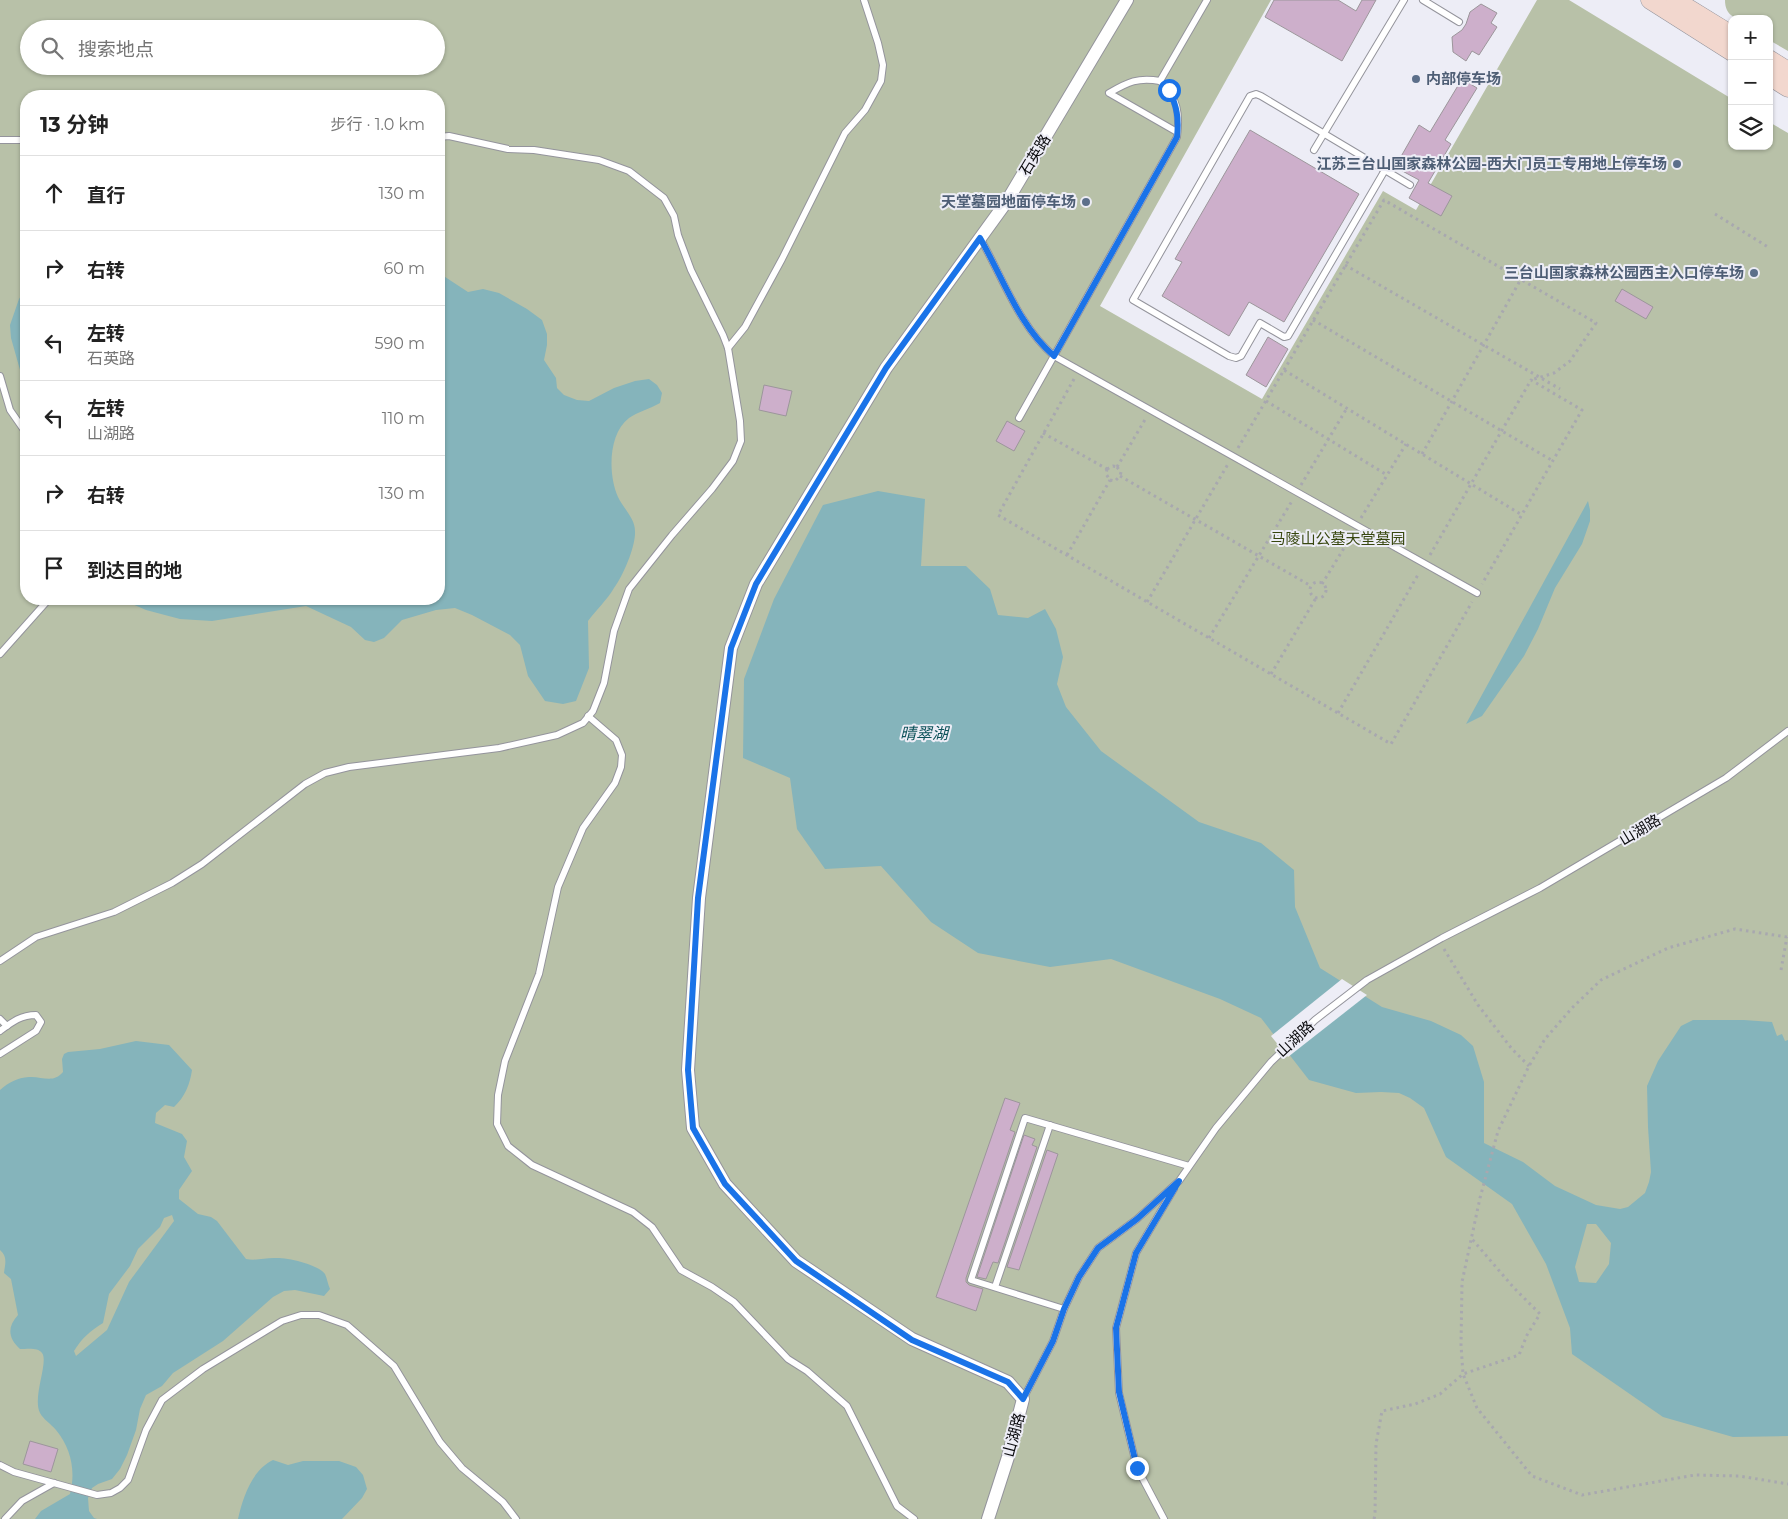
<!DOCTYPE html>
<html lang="zh">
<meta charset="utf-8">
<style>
:root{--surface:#fff;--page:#f2f2f2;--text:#222;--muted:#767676;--line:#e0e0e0}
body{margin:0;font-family:Montserrat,"Noto Sans SC",sans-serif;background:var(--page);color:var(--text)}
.controls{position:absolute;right:15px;top:15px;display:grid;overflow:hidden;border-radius:10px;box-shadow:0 1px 4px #0004}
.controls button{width:45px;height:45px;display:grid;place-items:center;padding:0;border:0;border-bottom:1px solid var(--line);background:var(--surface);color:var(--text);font:25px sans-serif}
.stop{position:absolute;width:15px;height:15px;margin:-11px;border:4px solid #1a73e8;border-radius:50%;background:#fff}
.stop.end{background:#1a73e8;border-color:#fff;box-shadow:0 1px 5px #0008}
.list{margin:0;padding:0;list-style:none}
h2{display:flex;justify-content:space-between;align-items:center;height:65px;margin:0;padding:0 20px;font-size:21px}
h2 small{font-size:16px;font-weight:400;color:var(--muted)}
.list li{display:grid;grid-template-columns:32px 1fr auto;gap:15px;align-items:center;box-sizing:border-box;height:75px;padding:0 20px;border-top:1px solid var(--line)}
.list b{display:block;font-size:19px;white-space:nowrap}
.list p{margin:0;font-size:16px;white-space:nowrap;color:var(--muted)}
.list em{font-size:16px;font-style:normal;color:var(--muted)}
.icon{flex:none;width:28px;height:28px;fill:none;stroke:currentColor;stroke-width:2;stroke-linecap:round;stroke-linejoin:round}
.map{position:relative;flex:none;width:1788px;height:1519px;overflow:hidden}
.search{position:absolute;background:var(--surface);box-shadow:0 1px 4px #0004;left:20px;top:20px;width:425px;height:55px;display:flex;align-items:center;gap:12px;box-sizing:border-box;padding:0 18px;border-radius:28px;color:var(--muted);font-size:19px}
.panel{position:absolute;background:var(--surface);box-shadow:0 1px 4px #0004;left:20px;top:90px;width:425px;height:515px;border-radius:20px}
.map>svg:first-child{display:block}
.green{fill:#b8c1a8;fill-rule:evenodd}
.water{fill:#85b4bb;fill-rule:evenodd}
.pier{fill:#ededf6}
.building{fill:#cdafcb;stroke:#9c969b}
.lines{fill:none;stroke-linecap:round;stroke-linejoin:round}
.lane-casing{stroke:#94949c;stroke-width:8}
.street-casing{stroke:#94949c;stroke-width:14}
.secondary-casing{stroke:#94949c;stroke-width:19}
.path{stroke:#a8a8af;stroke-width:3;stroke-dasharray:2.5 4;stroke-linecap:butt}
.lane{stroke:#fff;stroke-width:6}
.street{stroke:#fff;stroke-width:12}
.secondary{stroke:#f2d7ce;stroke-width:18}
.route{stroke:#1a73e8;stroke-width:6}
.service-dot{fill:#5c6f8a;stroke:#ededf6;stroke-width:2}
.labels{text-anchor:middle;stroke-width:4;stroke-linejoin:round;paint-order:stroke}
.service-label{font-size:15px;font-weight:bold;fill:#4e5e75;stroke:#ededf6;text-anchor:end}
.street-label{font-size:15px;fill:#0b0b0e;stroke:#ededf6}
.park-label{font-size:15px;fill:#38470f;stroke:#ededf6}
.water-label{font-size:16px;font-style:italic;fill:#0c5159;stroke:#ededf6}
</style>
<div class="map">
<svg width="1788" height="1519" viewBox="0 0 1788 1519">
<rect width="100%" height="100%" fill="#ededf6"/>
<g class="green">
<path d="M0,0h1271l-171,306 162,93 121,-208 33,19 121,-210h32l163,99v47h37v-24l19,11v1386h-1788zM29,29h407v37h-407zM26,96h413v503h-413z"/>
<path d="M1725,0h63v51l-19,-11v-21c-18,0 -44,6 -44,-19z"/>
</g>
<g class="water">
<path d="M439,273l29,19 15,-3 16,4 28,16 15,11 5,14v11l-3,15 12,18 1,10 7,7 13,5 12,1 25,-13 21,-7 14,-2 8,6 5,8 -2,10c-10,6 -23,9 -31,15 -21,16 -21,57 -11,79 5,11 17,21 17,34 1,15 -12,45 -21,57 -7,12 -18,22 -26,33l1,47 -13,33 -13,3 -18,-3 -17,-25 -8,-31 -10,-10 -38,-20 -17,-7 -19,2 -34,10 -18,18 -10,4 -9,-2 -14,-13 -45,-21 -94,15 -32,-2 -34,-9 -23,-10v-1h316z"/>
<polygon points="26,288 26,400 24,384 11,338 10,325 19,299"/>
<path d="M878,491l47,8 -4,67h45l24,23 8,26 30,3 17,-9 11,20 7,28 -6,27 9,23 35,44 98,71 62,21 33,27 1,37 25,61 62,39 49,14 30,14 12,11 11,36v61l39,19 32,24 41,19 24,4 8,-2 17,-14 4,-11 2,-10 -3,-45 -1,-41 11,-25 23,-35 12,-6h51l28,2 5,14 5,-2 3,7 3,-1v396l-55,1 -70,-20 -91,-63 -2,-26 -24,-64 -34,-60 -66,-47 -22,-49 -14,-10 -11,-5 -18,-1 -25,1 -47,-13 -48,-62 -41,-19 -109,-40 -61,8 -72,-14 -47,-31 -50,-56 -56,3 -28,-40 -7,-51 -47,-20 1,-79 30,-80 49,-94zM1587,1224h9l15,19 -2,21 -13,19 -17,-1 -4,-15z"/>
<polygon points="1588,501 1590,510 1590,521 1582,544 1555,588 1538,629 1524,656 1482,716 1466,724"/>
<path d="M136,1041l33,4 23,25c-2,14 -7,27 -18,37l-9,-2 -9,8 -1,10 27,11 5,7 -3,16 8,14 -13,19v9l19,15 13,3 6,4 29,38c10,2 18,-1 28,-1 12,-1 44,6 51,16 2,4 3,11 5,15l-6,7 -29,-6 -11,1 -11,6 -50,44 -50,32 -11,13 -16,9 -6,14 -4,21 -9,25 -7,14 -8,10 -14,5 -6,4 -4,10 1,13 5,7 3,1h-62l6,-8 29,-17c6,-23 1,-46 -14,-64 -5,-6 -13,-11 -16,-17 -8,-16 9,-51 2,-60 -4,-6 -15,-4 -22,-4 -12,-11 -13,-22 -2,-34l-7,-36 -7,-6c1,-9 4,-16 -4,-23v-160c9,-8 17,-12 29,-13 13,-1 24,7 34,-5l-1,-13 2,-5 4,-2 32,-3zM172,1215l2,6 -45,61 -22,48 -31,26 -2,-5c8,-13 16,-20 29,-28l6,-29 21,-28 8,-17 22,-22 4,-9z"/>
<path d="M273,1460l15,5 15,-4h36l17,6 7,8 4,14 -5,9 -20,21h-104c5,-22 14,-49 35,-59z"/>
</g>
<polygon class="pier" points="1342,979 1367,995 1288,1057 1271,1036"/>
<g class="building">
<polygon points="1274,0 1338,0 1356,11 1362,0 1376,0 1342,61 1265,17"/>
<polygon points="1481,4 1497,13 1491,23 1497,27 1479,55 1472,51 1466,61 1453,52 1452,37 1462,30 1466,24 1470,12"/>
<polygon points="1462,79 1477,88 1445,140 1451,144 1428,183 1452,196 1441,216 1409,198 1419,180 1395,167 1419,125 1430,132"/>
<polygon points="1250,130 1359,194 1284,322 1249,302 1229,336 1162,296 1182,262 1175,259"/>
<polygon points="1622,289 1653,307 1646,319 1615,301"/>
<polygon points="1268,337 1288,349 1266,387 1246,375"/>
<polygon points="764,385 792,391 786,416 759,410"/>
<polygon points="1007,421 1025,431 1014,451 996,441"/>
<polygon points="1005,1098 1020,1103 1010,1130 1015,1132 966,1278 966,1282 969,1285 983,1289 976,1311 936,1297"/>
<polygon points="1024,1135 1035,1139 1032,1145 1037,1147 998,1263 993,1262 986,1279 977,1277"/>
<polygon points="1047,1150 1058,1154 1019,1270 1007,1267"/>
<polygon points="30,1441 58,1449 51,1472 23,1464"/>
</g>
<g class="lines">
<g class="lane-casing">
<g id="lane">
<polyline points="1423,0 1459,22"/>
<path d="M1160,81c-22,-4 -32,1 -51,12l68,39"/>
<polyline points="265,96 268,96"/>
<polyline points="0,140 26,140"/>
<polyline points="1314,150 1404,0"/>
<polyline points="1385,170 1288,336 1284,337 1260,323 1241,356 1236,358 1229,356 1133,300 1250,96 1256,94 1261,96 1410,185"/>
<path d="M980,238c23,40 39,88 74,118l423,237"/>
<polyline points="728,348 745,327 782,259 845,133 865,110 881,81 883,65 878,43 864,0"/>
<polyline points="0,376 10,410 26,433"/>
<path d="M1019,418l158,-281c3,-23 1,-39 -17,-56l47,-81"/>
<polyline points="0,654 49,599"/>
<polyline points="588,716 616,740 622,755 621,767 615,783 583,828 558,887 539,974 505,1061 498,1095 497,1124 508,1146 532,1165 633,1212 652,1227 681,1270 712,1287 734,1302 788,1359 807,1371 847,1406 897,1506 914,1519"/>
<polyline points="0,961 36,937 114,912 172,883 202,864 305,784 325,773 349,767 499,748 557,735 583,723 593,711 604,683 614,631 629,589 672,535 712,489 733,461 741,441 740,421 728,348 723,335 691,270 678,235 674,216 664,198 629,171 599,160 534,150 508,149 449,136 439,137"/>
<polyline points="0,1019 7,1026"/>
<path d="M0,1031c12,-9 21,-16 36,-16l5,7 -5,9 -36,23"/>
<polyline points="995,1287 1050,1125"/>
<polyline points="1064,1309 971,1280 1025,1118 1189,1166"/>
<polyline points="1023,1399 1053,1341 1064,1309 1079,1277 1098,1248 1137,1219 1179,1181 1216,1128 1271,1062 1315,1020 1367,980 1442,938 1540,888 1726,778 1788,731"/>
<polyline points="0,1465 14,1472 97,1495 111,1493 120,1488 128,1480 146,1430 162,1400 203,1369 282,1321 301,1315 319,1315 347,1325 394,1366 440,1442 462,1468 503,1502 516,1519"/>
<polyline points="5,1519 22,1501 54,1483"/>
<polyline points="1164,1519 1137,1468 1119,1393 1116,1328 1136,1253 1174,1189"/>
</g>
</g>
<g class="street-casing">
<polyline id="street" points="988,1519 1008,1457 1023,1399 1008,1382 912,1339 796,1261 725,1184 693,1128 688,1070 699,898 731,648 756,584 886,368 1007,201 1127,0"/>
</g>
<g class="secondary-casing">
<g id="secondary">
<polyline points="1650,0 1732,52"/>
<polyline points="1675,0 1732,35"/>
<polyline points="1769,59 1788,71"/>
<polyline points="1769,76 1788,88"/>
</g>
</g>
<g class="path">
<polyline points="1715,214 1768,247"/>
<polyline points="1345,265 1560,389"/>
<polyline points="1313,320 1553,461"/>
<polyline points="1284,370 1384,200 1596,323 1570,361 1554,373 1531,380"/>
<polyline points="1074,379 998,515 1391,744 1472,602"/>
<polyline points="1266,401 1387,475"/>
<polyline points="1043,433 1107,469"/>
<polyline points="1238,448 1284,370 1522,515"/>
<polyline points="1422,454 1521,279"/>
<polyline points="1117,467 1146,418"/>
<polyline points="1117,467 1121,472 1120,476"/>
<polyline points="1107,469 1106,474 1110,480"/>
<polyline points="1107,469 1113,466 1117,467"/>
<polyline points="1120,476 1311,586"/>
<polyline points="1110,480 1115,481 1120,476"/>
<polyline points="1301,485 1347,408"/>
<polyline points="1361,518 1406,444"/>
<polyline points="1067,555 1110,480"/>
<polyline points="1430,555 1531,380 1582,410 1482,584"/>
<circle cx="1318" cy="590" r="8"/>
<polyline points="1322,584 1352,535"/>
<polyline points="1147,602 1228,464"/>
<polyline points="1209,638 1292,501"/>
<polyline points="1271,674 1316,598"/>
<polyline points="1338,713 1419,573"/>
<polyline points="1787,937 1735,929 1668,948 1601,980 1572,1008 1545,1039 1529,1066 1498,1131 1480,1198 1462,1282 1461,1345 1463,1374 1477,1408 1532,1476 1582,1495 1695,1475 1739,1476 1788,1484"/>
<polyline points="1444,949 1478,1005 1512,1049 1529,1066"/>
<polyline points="1781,970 1787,937"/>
<polyline points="1374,1519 1375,1515 1376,1444 1382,1411 1415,1404 1440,1394 1463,1374 1519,1355 1527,1335 1540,1314 1514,1288 1472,1239"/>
</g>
<use href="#lane" class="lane"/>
<use href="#street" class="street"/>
<use href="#secondary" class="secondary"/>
</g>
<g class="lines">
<path class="route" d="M1137,1468l-18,-76 -3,-64 20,-75 43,-72 -42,38 -39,29 -19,29 -15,32 -11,32 -30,58 -15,-17 -96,-42 -116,-79 -71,-77 -32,-56 -5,-58 10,-172 33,-250 25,-64 130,-216 94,-130c23,40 39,88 74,118l123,-219c2,-18 0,-31 -8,-47"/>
</g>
<g class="service-dot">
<circle cx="1416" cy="79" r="5"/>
<circle cx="1677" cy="164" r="5"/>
<circle cx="1086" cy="202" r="5"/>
<circle cx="1754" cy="273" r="5"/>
</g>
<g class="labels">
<g class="service-label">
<text x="1426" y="84" text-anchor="start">内部停车场</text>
<text x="1667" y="169">江苏三台山国家森林公园-西大门员工专用地上停车场</text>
<text x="1076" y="207">天堂墓园地面停车场</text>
<text x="1744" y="278">三台山国家森林公园西主入口停车场</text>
</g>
<g class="street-label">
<text transform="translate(1035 155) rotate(-59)" y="5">石英路</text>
<text transform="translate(1640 830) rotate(-31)" y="5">山湖路</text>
<text transform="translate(1295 1039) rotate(-43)" y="5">山湖路</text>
<text transform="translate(1014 1435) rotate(-75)" y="5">山湖路</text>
</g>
<g class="park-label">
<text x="1338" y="544">马陵山公墓天堂墓园</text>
</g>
<g class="water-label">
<text x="924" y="739">晴翠湖</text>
</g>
</g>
</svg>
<div class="controls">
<button>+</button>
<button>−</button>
<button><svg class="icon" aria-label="layers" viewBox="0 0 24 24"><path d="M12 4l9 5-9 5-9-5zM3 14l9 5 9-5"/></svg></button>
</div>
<div class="stop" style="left:1169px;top:90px"></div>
<div class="stop end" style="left:1137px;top:1468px"></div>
<div class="search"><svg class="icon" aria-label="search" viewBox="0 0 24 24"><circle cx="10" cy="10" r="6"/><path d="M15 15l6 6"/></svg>搜索地点</div>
<section class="panel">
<h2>13 分钟<small>步行 · 1.0 km</small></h2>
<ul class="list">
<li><svg class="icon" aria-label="ahead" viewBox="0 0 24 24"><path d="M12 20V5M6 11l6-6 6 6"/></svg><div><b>直行</b></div><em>130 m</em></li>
<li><svg class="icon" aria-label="right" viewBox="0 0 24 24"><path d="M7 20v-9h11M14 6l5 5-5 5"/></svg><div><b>右转</b></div><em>60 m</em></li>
<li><svg class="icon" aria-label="left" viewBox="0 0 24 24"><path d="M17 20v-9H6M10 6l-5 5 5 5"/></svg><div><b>左转</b><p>石英路</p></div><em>590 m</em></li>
<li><svg class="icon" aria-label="left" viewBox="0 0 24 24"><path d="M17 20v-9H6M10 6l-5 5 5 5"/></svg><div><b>左转</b><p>山湖路</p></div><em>110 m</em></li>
<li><svg class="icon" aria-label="right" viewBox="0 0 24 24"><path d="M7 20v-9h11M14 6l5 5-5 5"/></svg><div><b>右转</b></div><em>130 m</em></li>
<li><svg class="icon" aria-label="arrive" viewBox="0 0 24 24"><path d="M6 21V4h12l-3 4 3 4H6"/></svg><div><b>到达目的地</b></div></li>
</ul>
</section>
</div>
